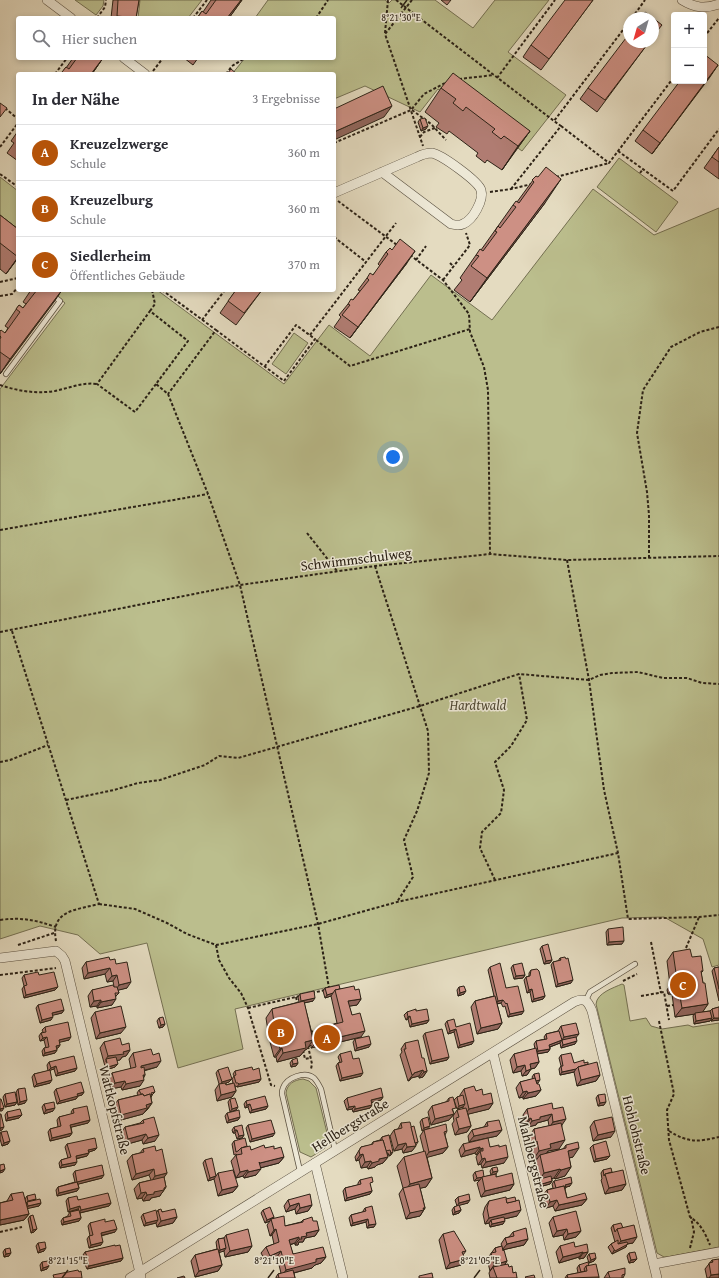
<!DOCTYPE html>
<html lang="de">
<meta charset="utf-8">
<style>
:root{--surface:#fff;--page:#f7f7f7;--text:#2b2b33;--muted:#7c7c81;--line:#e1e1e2;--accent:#b45309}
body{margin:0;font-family:"Gentium Book Plus",serif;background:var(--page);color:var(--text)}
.controls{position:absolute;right:12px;top:12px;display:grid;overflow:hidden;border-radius:4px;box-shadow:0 2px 6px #0003}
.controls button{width:36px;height:36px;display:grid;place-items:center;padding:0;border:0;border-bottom:1px solid var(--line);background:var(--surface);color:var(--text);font:20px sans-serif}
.compass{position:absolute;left:623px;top:12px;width:36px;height:36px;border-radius:50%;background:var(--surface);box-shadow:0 2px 6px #0003;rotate:217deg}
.you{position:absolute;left:393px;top:457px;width:14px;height:14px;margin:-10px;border:3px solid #fff;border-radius:50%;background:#1a73e8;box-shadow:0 0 0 6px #1a73e833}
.badge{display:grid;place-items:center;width:26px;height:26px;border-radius:50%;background:var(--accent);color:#fff;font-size:13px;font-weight:700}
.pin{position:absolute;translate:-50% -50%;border:2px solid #fff;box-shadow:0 1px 4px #0006}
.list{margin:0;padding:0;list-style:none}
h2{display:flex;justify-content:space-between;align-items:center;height:52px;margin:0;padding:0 16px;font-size:17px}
h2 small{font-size:13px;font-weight:400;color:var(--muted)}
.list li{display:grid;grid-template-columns:26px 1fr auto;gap:12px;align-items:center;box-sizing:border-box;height:56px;padding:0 16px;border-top:1px solid var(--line)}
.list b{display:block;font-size:15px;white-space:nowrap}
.list p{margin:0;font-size:13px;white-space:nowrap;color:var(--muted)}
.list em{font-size:13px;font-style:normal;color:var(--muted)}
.icon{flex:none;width:22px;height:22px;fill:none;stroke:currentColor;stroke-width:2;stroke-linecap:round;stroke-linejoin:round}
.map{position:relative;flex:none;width:719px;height:1278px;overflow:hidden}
.search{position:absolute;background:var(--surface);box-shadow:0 2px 6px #0003;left:16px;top:16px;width:320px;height:44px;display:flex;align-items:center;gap:10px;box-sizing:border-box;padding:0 14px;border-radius:4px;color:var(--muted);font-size:15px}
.panel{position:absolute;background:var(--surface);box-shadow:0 2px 6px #0003;left:16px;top:72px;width:320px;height:220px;border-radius:4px}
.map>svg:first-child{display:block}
.green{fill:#bbbe8d;stroke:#747052}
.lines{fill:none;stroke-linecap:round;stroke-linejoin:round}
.service-casing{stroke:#5a5040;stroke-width:6}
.minor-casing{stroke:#5a5040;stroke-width:10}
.path{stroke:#2c2216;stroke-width:2;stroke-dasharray:3 2;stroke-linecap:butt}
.service{stroke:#ede8d6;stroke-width:4.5}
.minor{stroke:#ede8d6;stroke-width:9}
.wall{fill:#b07c72;stroke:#2c2216}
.shaded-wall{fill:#90655c;stroke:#2c2216}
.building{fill:#cd9084;stroke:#2c2216}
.ticks{fill:none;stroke:#2c2216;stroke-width:1.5}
.labels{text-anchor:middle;stroke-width:3;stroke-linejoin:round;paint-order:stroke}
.street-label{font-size:14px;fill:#2c2216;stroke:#ede8d6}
.park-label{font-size:14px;font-style:italic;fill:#504934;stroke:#ede8d6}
.ticks-label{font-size:10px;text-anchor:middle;fill:#2c2216;stroke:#ede8d6;stroke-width:3;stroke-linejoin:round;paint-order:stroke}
</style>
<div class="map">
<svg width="719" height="1278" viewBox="0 0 719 1278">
<rect width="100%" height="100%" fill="#e4dbc0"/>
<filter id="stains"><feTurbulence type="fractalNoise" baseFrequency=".005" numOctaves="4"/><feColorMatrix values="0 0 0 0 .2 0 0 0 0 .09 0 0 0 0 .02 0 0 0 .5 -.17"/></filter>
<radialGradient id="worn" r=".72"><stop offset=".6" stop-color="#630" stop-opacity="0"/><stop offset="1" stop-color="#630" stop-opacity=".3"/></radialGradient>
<g class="green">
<polygon points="75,0 104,0 103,6 96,15"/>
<polygon points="140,0 202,0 188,18 138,18"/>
<polygon points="268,0 385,0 389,3 392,0 435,0 473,28 495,0 549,0 508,52 566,95 522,151 438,89 420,112 365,86 334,99 334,74 232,74 245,58 334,58 334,18 255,18"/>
<polygon points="619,158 678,202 656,232 597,187"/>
<polygon points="0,177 18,191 18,247 0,234"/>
<polygon points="593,189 654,235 719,208 719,965 712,967 703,939 664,917 622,918 235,1009 243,1049 178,1068 147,943 100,954 78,935 40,926 0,939 0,389 65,303 49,290 157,290 284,384 329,325 370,356 431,275 492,320"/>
<polygon points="294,333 308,343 286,374 272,364"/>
<path d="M622,984l2,1 6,36 16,-3 5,8 11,3 26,-4 5,2 26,-4v224l-52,10h-3l-7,-4 -61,-249c1,-11 17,-16 26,-20z"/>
<path d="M303,1079l6,2 7,7 13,53 -4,7 -14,9 -11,-5 -14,-59c1,-9 8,-13 17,-14z"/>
</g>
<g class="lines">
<g class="service-casing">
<g id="service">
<polyline points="6,374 60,301 46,290"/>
<polyline points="586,1000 590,992 635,964"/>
<path d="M300,1171l-18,-77c0,-2 0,-4 1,-6 4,-11 22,-17 31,-10 3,3 5,7 7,11l14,61"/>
</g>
</g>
<g class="minor-casing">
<g id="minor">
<polyline points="47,0 71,18"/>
<path d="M682,0c13,8 23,9 37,4"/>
<polyline points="124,58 145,74"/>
<path d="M334,193l83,-36c4,-2 9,-4 15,-4 10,2 46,28 49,37 3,10 -8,30 -18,34 -4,2 -8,1 -12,0l-69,-52"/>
<polyline points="0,958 56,951 62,956 65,961 141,1277"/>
<polyline points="493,1053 548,1278"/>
<polyline points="315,1163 343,1278"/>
<polyline points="654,1264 719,1252"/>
<path d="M130,1278l444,-276c11,-5 14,-1 18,9l65,267"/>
</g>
</g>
<g class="path">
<polyline points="396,0 554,121"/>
<polyline points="412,0 385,34 423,146"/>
<polyline points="97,18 105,7 106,0"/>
<polyline points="193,18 207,0"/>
<polyline points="316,18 328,0"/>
<polyline points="632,18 645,0"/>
<polyline points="385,33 388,0"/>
<polyline points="704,37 719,18"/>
<polyline points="153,71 163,58"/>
<polyline points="55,74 67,58"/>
<polyline points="226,74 232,66 245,58"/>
<polyline points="497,78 555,0"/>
<polyline points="459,79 494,75"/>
<polyline points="5,108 18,119"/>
<polyline points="412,110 431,124 446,140"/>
<polyline points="561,126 609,163 674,77"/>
<polyline points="420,137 424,132 435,128"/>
<polyline points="334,143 411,110 424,94 447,82"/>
<polyline points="0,147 18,123"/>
<polyline points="618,151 673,191 719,129"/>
<polyline points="640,173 643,169"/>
<polyline points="0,174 18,187"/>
<polyline points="556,177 609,163"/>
<polyline points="511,189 561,126 554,121 629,22"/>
<polyline points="490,192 511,189 532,184"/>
<polyline points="338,201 397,245"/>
<polyline points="334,237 366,262"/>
<polyline points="410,255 443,280 469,314 470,332 484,367 488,390 490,554"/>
<polyline points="416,260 426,246"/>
<polyline points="450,263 453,266"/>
<polyline points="443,280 470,245 466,233"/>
<polyline points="0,282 18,278"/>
<polyline points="162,290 216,330 168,394"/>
<polyline points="0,296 12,294 18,287"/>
<polyline points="150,311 155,304 152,290"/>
<polyline points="202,320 225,290"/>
<polyline points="216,330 284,381 315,339 296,325 265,366"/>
<polyline points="310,335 396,223"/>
<polyline points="316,340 350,366 470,329"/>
<polyline points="156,384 135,412 97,384 150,311 188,341 156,384 168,394 208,494 240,585 318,924 329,988"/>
<path d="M0,385c18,6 36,9 55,6 14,-3 28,-9 42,-7"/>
<polyline points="0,530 208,494"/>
<polyline points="307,533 337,571"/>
<polyline points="649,558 649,515 647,492 637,433 643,390 671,347 700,332 719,327"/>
<polyline points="567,560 589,680 604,790 618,853 628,919 699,917 719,915"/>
<polyline points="375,566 428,731 429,773 417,811 404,840 413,877 397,902"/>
<path d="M12,631l87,273c-23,6 -49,6 -43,37"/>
<polyline points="0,632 240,585 375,566 490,554 567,560 719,556"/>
<polyline points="0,762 10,760 48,745"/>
<polyline points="66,800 114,790 138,783 160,780 205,765 219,756 238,758 420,706 519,674 589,680 600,675 612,673 638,672 663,678 687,678 702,683 719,684"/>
<polyline points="495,880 480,848 482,832 501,813 504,790 495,762 511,746 527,720 519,674"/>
<polyline points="99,904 135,909 167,923 187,934 216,945 318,924 397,902 618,853"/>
<path d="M0,920c22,-3 35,0 56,7"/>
<polyline points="651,942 661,993"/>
<polyline points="18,945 54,933"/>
<polyline points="216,945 219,960 229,978 241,993 248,1008 271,1085 275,1086"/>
<polyline points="686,948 699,917"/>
<polyline points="0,975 56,968"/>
<polyline points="623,981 637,974"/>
<polyline points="312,993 325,990"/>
<polyline points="641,996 664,992 669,1020"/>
<polyline points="296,997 298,1005"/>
<polyline points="667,1006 673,1005"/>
<polyline points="248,1008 300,996"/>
<path d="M659,1021l15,73 -7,16 2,30 21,77c11,7 15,16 20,28"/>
<polyline points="310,1032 323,1029"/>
<polyline points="308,1046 312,1064 311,1069"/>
<polyline points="303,1050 305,1059 310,1058"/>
<path d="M669,1131c20,12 28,11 50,6"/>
<polyline points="0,1232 22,1227"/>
<polyline points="690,1248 694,1232 691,1217"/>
</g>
<use href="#service" class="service"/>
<use href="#minor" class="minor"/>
</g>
<g class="wall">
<polygon points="113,0 139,0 136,18 111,18"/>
<polygon points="211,0 242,0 229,18 197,18 202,11 203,12"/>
<polygon points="441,0 451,0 447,5"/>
<polygon points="593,0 541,70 523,57 531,45"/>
<polygon points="629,42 649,42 597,112 580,99 588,88"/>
<polygon points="73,58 103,58 92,74 61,74 66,67 66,68"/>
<polygon points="184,58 198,58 193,65"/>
<polygon points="718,65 652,154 635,141 643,130"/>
<polygon points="441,88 530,131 502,170 487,160 485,163 476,156 478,153 449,131 447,134 436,127 439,123 425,112"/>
<polygon points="420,119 426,129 421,131 418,122"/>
<polygon points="18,131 18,161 7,153 14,143 11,141"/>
<polygon points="719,147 719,179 704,168"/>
<polygon points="536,176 545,203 470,302 454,290 462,280 460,278 476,255 481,250 513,205 517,202"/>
<polygon points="0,215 18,229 18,258 6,274 0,269"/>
<polygon points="386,252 407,263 350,338 334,327 341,317 339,315 348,304 353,300 360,291 358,290 367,278 373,275 380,266 378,264"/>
<polygon points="31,290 62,290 0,374 0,331 5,333 8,328 5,326 19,305 23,308 26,304 23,302"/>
<polygon points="236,290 262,290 236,325 220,313"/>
<polygon points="608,929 622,944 607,945 606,932"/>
<polygon points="542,946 552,960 550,963 544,964 540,949"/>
<polygon points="673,952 703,971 701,973 703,983 708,1004 702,1012 710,1011 712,1009 719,1007 719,1020 711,1021 711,1019 710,1021 694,1024 693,1016 694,1014 675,1017 672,994 668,994 667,990 670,985 667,961"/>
<polygon points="560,958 571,983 556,987 551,965 553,962 558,961"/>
<polygon points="110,960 116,964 127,988 118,990 119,993 116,996 112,1005 97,1008 97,1006 90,1007 88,996 92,990 114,987 113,981 107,982 105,974 84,979 82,968 86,962"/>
<polygon points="513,965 525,975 523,978 514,979 511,968"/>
<polygon points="490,967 506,988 522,1014 508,1017 505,1006 503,1007 501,1003 497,1004 502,1023 498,1029 477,1034 471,1007 475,1001 494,996 488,970"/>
<polygon points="719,967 719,1001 712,971 714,968"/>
<polygon points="531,970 545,996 543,999 532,1002 530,992 527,993 524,980 526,977 529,976 529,973"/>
<polygon points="24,975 39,975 58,987 55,990 24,998 22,989 24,986 22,978"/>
<polygon points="459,987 464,994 458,996 457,990"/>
<polygon points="325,988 355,990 361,999 357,1005 349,1006 352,1015 361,1037 323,1046 322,1045 311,1048 311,1045 307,1049 305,1050 300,1056 277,1062 276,1057 274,1057 270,1042 273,1038 273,1037 269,1038 266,1018 272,1009 299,1002 298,997 300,994 313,1001 304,1003 313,1037 320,1035 319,1033 324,1027 337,1023 331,996 325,998 323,991"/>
<polygon points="38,1005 64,1010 62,1013 52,1015 51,1020 40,1023 36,1008"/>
<polygon points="416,1011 429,1020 427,1023 410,1027 408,1019 406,1020 404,1015 407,1012"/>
<polygon points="95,1012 121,1033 96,1039 91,1018"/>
<polygon points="159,1018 165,1024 163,1027 159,1028 157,1021"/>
<polygon points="447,1021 456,1027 472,1044 458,1048 454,1032 448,1034 445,1024"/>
<polygon points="561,1026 576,1037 575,1044 561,1048 560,1043 550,1047 550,1049 548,1052 537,1054 539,1062 535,1068 531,1069 527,1075 522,1076 521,1071 513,1073 510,1060 514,1054 535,1049 534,1044 536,1041 545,1039 544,1037 546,1034 558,1031"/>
<polygon points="45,1027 69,1040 59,1042 60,1045 58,1048 56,1048 57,1050 55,1053 43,1056 42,1051 44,1048 46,1048 44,1040 40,1041 39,1036 41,1033 43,1032 42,1030"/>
<polygon points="425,1033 449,1057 447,1060 430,1064 423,1036"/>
<polygon points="355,1039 369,1047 355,1051 353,1042"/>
<polygon points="104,1042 122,1045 130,1050 126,1056 122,1057 120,1060 117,1060 115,1067 106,1070 100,1048"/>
<polygon points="405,1043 422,1058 427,1071 423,1077 419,1078 419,1076 411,1078 410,1080 408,1081 400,1055 402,1052 401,1049"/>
<polygon points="133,1053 153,1055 157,1067 144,1071 145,1075 140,1086 122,1090 121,1087 110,1089 108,1079 112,1073 131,1069 129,1059"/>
<polygon points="340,1054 353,1059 361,1076 340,1081 336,1066 338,1063 340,1062 338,1057"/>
<polygon points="561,1055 574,1063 584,1063 588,1064 600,1075 596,1081 577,1086 574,1072 560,1075 559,1069 561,1066 559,1058"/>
<polygon points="292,1060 298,1063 296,1066 291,1067 290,1063"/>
<polygon points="49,1062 77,1068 75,1071 56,1076 54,1069 50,1070 50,1083 34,1087 32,1077 34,1074 48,1071 47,1065"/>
<polygon points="218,1070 229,1082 226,1083 226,1085 233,1083 232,1079 234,1076 233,1074 235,1071 253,1070 261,1079 259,1082 237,1087 236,1086 235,1086 236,1091 232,1097 217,1101 215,1090 219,1084 216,1073"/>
<polygon points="534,1074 538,1083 537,1083 541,1090 536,1096 523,1099 523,1097 519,1098 516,1088 520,1082 533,1079 532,1077"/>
<polygon points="18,1089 25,1103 18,1105 16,1092"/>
<polygon points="56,1089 84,1092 82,1095 78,1096 76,1099 57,1104 54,1092"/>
<polygon points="464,1089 476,1091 493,1103 489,1109 468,1114 471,1126 467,1132 455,1135 452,1124 454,1121 453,1116 457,1110 463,1109 463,1107 457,1109 454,1100 457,1097 460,1096 460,1095"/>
<polygon points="139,1090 155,1092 152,1095 151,1098 152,1103 148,1109 143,1114 117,1121 114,1106 118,1100 138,1095 137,1093"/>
<polygon points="5,1094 17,1102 15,1105 5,1107 3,1097"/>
<polygon points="598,1095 604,1105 598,1106 596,1098"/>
<polygon points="383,1097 381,1100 371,1103 372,1105 370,1108 353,1112 352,1109 347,1110 344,1101 347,1098"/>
<polygon points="449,1098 454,1114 449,1120 431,1125 428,1112 432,1106 446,1102"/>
<polygon points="230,1099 238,1107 236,1110 230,1112 228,1102"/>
<polygon points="246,1101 268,1106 266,1109 250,1113 248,1107 245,1108 244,1104"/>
<polygon points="44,1104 53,1111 44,1114 42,1107"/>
<polygon points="73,1109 90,1120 88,1123 71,1127 72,1133 70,1136 50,1141 48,1132 50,1129 58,1127 57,1120 59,1117 72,1114 71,1112"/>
<polygon points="527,1109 553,1109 562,1125 559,1149 548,1151 547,1153 563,1149 566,1145 573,1157 569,1158 571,1167 565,1176 555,1179 554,1178 552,1178 552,1181 550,1184 539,1187 534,1164 537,1159 533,1160 531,1150 529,1151 528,1138 534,1129 549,1126 548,1120 537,1123 536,1125 528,1127 527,1124 525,1125 523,1115"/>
<polygon points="7,1112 22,1115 19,1118 6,1121 5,1115"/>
<polygon points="227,1113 240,1117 238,1120 227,1123 225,1116"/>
<polygon points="422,1119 428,1129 447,1131 445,1135 448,1147 443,1153 427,1157 432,1178 426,1187 420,1188 425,1208 420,1216 406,1219 399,1194 403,1188 397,1166 404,1157 424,1152 420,1136 424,1130 422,1131 420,1122"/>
<polygon points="143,1120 155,1141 143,1144 142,1140 124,1145 121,1133 125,1127 140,1123"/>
<polygon points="594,1121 611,1137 593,1141 590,1127"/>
<polygon points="487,1122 502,1130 497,1136 469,1142 468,1136 472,1130 484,1127"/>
<polygon points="401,1123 412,1127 418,1142 412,1151 403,1153 402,1149 394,1151 390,1136 394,1130 398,1129"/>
<polygon points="248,1125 273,1136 250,1142 246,1128"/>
<polygon points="234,1127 244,1135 242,1138 237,1139 235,1133 233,1133 232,1130"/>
<polygon points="1,1132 8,1144 2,1146 0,1139 0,1134"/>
<polygon points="389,1135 391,1155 389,1156 388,1153 387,1153 388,1157 383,1163 377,1165 375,1167 368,1169 367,1167 361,1168 359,1160 356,1161 355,1157 361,1147 371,1145 373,1142 380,1140 382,1137"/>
<polygon points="234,1141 247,1146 251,1150 265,1148 274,1149 284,1157 279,1163 260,1168 256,1175 244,1178 243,1176 236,1178 231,1161 236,1155 237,1155 236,1154 234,1155 232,1144"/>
<polygon points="67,1144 97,1148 95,1150 89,1152 87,1156 76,1159 75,1165 60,1168 59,1163 61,1160 68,1158 65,1147"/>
<polygon points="463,1144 490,1147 499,1147 504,1163 482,1168 481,1164 478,1165 476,1157 478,1154 476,1155 475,1153 461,1157 459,1150"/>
<polygon points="593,1145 610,1156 607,1159 594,1162 590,1148"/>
<polygon points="143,1149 156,1151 167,1173 164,1177 166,1187 162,1193 161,1194 160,1196 151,1198 150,1200 143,1201 142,1198 137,1199 134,1189 139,1183 151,1180 149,1175 132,1180 127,1161 132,1155 140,1153"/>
<polygon points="205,1160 216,1176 218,1173 238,1186 233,1192 218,1196 214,1179 208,1181 203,1163"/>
<polygon points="492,1168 496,1174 496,1177 514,1184 510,1190 481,1197 477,1183 480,1180 474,1181 473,1175 475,1172 484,1177 491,1175 490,1171"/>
<polygon points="603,1170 612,1172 626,1184 622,1190 605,1194 601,1180 602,1179 601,1173"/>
<polygon points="75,1171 102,1178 78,1184 79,1188 77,1191 57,1196 56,1190 58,1187 75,1182 73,1174"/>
<polygon points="360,1180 371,1185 370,1186 372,1191 370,1194 345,1201 343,1191 345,1188 358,1185 358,1183"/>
<polygon points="554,1181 570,1186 566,1187 565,1189 567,1198 587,1199 582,1205 555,1211 553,1206 546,1208 543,1195 547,1190 553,1188 552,1184"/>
<polygon points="11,1194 26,1204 25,1199 27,1196 34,1201 41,1203 39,1206 27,1208 29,1214 24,1220 0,1225 0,1203 7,1201"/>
<polygon points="458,1197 468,1203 459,1205 461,1210 459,1213 453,1215 452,1210 454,1207 457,1206 455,1200"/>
<polygon points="68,1198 78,1200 111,1203 109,1206 80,1213 81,1218 79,1221 62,1225 61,1221 63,1218 68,1216 68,1215 70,1212 79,1210 78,1209 68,1212 66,1201"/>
<polygon points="506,1199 517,1216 504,1219 503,1224 490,1227 489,1223 485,1224 483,1214 485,1207 489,1201"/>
<polygon points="288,1200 312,1205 308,1211 296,1214 295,1209 286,1212 284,1206"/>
<polygon points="365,1208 374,1227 367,1228 366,1222 351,1226 349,1218 351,1215 363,1212 363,1211"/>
<polygon points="158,1210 177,1217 173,1223 157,1227 156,1223 144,1226 141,1217 143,1214 157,1212"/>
<polygon points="263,1210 274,1217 273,1219 285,1226 301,1222 303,1220 313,1221 319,1230 315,1236 305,1238 303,1242 299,1242 298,1245 295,1245 295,1243 290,1245 293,1254 326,1257 321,1263 315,1265 312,1268 294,1273 295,1278 276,1278 276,1277 278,1274 281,1273 277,1257 266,1262 261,1253 266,1247 274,1244 272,1235 270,1236 267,1225 270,1221 265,1223 261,1213"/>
<polygon points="30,1216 34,1232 31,1233 28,1219"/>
<polygon points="553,1217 581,1231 576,1237 564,1240 563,1235 553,1237 549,1223"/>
<polygon points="105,1222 115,1232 101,1236 101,1245 89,1248 87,1239 89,1236 90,1236 88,1226 90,1223"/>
<polygon points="613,1225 623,1228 633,1243 627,1244 626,1247 612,1254 608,1247 611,1244 615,1242 611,1228"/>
<polygon points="513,1232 528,1239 524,1245 502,1250 507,1261 505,1264 509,1267 517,1278 490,1278 489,1273 490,1271 487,1259 495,1248 502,1246 501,1244 505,1238 509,1237"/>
<polygon points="443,1234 466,1251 463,1255 461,1265 446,1269 439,1240"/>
<polygon points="226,1235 252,1246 248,1252 225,1257 224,1251 219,1252 222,1265 218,1271 195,1277 191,1261 195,1255 217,1249 216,1242 218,1239 224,1238"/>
<polygon points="38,1243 44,1251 38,1253 36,1246"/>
<polygon points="115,1246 123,1258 121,1261 87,1269 83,1260 84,1258 83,1255 85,1252"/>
<polygon points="560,1246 575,1247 588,1252 584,1258 579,1259 579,1257 559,1263 556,1252"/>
<polygon points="5,1249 9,1256 4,1257 3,1252"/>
<polygon points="629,1253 637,1259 634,1262 629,1263 627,1256"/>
<polygon points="589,1254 596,1258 594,1261 589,1263 587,1257"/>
<polygon points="712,1260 719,1278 707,1278 705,1269"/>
<polygon points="42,1262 47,1269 41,1271 40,1265"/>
<polygon points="579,1265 589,1266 599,1277 599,1278 565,1278 567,1275 578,1273 577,1268"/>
<polygon points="608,1272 625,1274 623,1278 604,1278"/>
</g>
<g class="shaded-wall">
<polygon points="241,0 242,0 229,18 227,18"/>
<polygon points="117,16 127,17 126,18 115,18"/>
<polygon points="103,58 92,74 91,74"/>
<polygon points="718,65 710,77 652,154 660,143"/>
<polygon points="392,106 384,117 334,140 334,132"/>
<polygon points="428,126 426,129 421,131 423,128"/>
<polygon points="530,131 513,154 502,170 518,146"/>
<polygon points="561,179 545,203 470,302 487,278"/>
<polygon points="415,251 407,263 350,338 358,327"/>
<polygon points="18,257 18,258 6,274"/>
<polygon points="62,290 54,302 0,374 10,359"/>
<polygon points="624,941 622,944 607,945 609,942"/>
<polygon points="552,960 550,963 544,964 546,961"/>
<polygon points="110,968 105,974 84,979 88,973"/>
<polygon points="117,975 113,981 107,982 112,976"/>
<polygon points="525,975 523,978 514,979 516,976"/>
<polygon points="573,980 571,983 556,987 558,984"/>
<polygon points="131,982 127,988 115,991 119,985"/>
<polygon points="674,985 678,985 672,994 668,994"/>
<polygon points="58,987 55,990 24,998 26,995"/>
<polygon points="532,989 530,992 527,993 529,990"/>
<polygon points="466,991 464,994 458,996 460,993"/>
<polygon points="333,993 331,996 325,998 327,995"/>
<polygon points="545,996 543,999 532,1002 534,999"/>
<polygon points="315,998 313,1001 299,1004 301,1001"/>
<polygon points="116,999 112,1005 97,1008 101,1002"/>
<polygon points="361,999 357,1005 344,1007 348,1001"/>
<polygon points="101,1000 97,1006 90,1007 94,1001"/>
<polygon points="503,1000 501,1003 496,1004 498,1001"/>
<polygon points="708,1004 702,1013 675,1017 682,1008"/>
<polygon points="64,1010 62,1013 50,1016 52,1013"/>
<polygon points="524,1011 522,1014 508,1017 510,1014"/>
<polygon points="410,1016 408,1019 406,1020 408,1017"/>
<polygon points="53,1017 51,1020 40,1023 42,1020"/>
<polygon points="712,1018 710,1021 694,1024 696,1021"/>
<polygon points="714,1018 719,1018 719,1020 711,1021"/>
<polygon points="429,1020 427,1023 410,1027 412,1024"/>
<polygon points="502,1023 498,1029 477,1034 481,1028"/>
<polygon points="165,1024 163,1027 159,1028 161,1025"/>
<polygon points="126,1027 121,1033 96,1039 100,1033"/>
<polygon points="279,1028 273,1037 269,1038 275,1029"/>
<polygon points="456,1029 454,1032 448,1034 450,1031"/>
<polygon points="365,1031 361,1037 323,1046 327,1040"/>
<polygon points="579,1034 574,1040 562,1040 560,1043 547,1048 549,1045 562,1040 564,1037"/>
<polygon points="47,1037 44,1040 40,1041 43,1038"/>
<polygon points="71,1037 69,1040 57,1043 59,1040"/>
<polygon points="313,1040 307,1049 305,1050 300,1056 277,1062 283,1053 305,1042"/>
<polygon points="474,1041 472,1044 458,1048 460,1045"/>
<polygon points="577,1041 575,1044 561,1048 563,1045"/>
<polygon points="325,1042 323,1045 311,1048 314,1045"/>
<polygon points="371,1044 369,1047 355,1051 357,1048"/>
<polygon points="60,1045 58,1048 54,1049 56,1046"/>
<polygon points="282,1048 276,1057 274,1057 280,1049"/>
<polygon points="550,1049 548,1052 536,1054 538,1051"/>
<polygon points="57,1050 55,1053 43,1056 45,1053"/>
<polygon points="130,1050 126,1056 122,1057 120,1060 106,1062 106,1059 108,1056"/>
<polygon points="449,1057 447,1060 430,1064 432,1061"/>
<polygon points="161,1061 157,1067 137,1072 141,1066"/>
<polygon points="539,1062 535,1068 526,1070 530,1064"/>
<polygon points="298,1063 296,1066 291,1067 293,1064"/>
<polygon points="118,1064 115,1067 106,1070 108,1067"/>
<polygon points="525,1065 521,1071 513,1073 517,1067"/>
<polygon points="56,1066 54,1069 48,1071 51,1068"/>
<polygon points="77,1068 75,1071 56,1076 58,1073"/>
<polygon points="531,1069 527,1075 522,1076 526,1071"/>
<polygon points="576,1069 574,1072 560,1075 562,1072"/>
<polygon points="423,1070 419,1076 411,1078 410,1080 408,1081 414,1073"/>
<polygon points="427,1071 423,1077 419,1078 424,1072"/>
<polygon points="363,1073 361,1076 340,1081 342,1078"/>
<polygon points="143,1075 145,1075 141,1080 144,1080 140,1086 122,1090 126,1084"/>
<polygon points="600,1075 596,1081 577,1086 581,1080"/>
<polygon points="232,1079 229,1082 220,1085 222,1082"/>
<polygon points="261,1079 259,1082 237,1087 239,1084"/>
<polygon points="52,1080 50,1083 34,1087 37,1084"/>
<polygon points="540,1080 538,1083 534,1084 536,1081"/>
<polygon points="125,1081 121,1087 110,1089 115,1083"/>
<polygon points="541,1090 536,1096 523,1099 528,1093"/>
<polygon points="236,1091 232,1097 217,1101 221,1095"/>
<polygon points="527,1091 523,1097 519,1098 523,1092"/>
<polygon points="84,1092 82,1095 78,1096 76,1099 57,1104 60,1101 77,1094"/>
<polygon points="383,1097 381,1100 369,1103 371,1100"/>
<polygon points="27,1100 25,1103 18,1105 20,1102"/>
<polygon points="17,1102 15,1105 5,1107 7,1104"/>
<polygon points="606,1102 604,1105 598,1106 600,1103"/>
<polygon points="152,1103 143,1114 117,1121 121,1115 146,1105"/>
<polygon points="493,1103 489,1109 465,1115 469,1109"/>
<polygon points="250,1104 248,1107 245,1108 247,1105"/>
<polygon points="465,1104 463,1107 457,1109 459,1106"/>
<polygon points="372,1105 370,1108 353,1112 355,1109"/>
<polygon points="268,1106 266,1109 250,1113 252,1110"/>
<polygon points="355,1106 352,1109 347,1110 349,1107"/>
<polygon points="238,1107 236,1110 230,1112 232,1109"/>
<polygon points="4,1108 2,1111 0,1111 0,1109"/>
<polygon points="55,1108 53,1111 44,1114 46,1110"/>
<polygon points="454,1114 449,1120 431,1125 435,1119"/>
<polygon points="552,1114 548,1120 537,1123 536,1125 528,1127 532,1121 540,1117"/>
<polygon points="22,1115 19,1118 6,1121 8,1118"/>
<polygon points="240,1117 238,1120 227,1123 229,1120"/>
<polygon points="531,1118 527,1124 525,1125 529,1119"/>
<polygon points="566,1119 562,1125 549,1128 553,1122"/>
<polygon points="90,1120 88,1123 68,1128 70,1125"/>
<polygon points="430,1126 428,1129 422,1131 424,1128"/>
<polygon points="471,1126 467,1132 455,1135 459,1129"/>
<polygon points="4,1127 2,1130 0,1131 0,1128"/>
<polygon points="235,1130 237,1130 235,1133 233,1133"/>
<polygon points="502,1130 497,1136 469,1142 474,1136"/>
<polygon points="615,1131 611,1137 593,1141 598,1135"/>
<polygon points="72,1133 70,1136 50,1141 52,1138"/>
<polygon points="275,1133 273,1136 250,1142 252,1139"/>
<polygon points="146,1134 142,1140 124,1145 128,1139"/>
<polygon points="159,1135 155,1141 143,1144 148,1138"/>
<polygon points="244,1135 242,1138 237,1139 239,1136"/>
<polygon points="565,1140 559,1149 548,1151 544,1157 540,1155 537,1159 533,1160 539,1151 550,1144"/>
<polygon points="10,1141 8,1144 2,1146 4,1143"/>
<polygon points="537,1141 531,1150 529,1151 536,1142"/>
<polygon points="406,1143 402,1149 394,1151 398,1145"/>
<polygon points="416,1146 412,1151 403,1153 407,1147"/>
<polygon points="448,1147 443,1153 425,1158 429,1152"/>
<polygon points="480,1147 475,1153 461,1157 465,1151"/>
<polygon points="97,1148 95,1150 86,1153 88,1150"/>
<polygon points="483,1148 478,1154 476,1155 480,1149"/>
<polygon points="579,1148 573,1157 561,1160 568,1151"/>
<polygon points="393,1152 391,1155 389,1156 391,1153"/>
<polygon points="89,1153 87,1156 74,1159 76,1156"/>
<polygon points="363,1154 359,1160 356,1161 360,1155"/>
<polygon points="610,1156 607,1159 594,1162 596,1159"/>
<polygon points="284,1157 279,1163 256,1169 260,1163"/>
<polygon points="388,1157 383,1163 377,1165 375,1167 368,1169 372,1163 379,1159"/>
<polygon points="508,1157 504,1163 482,1168 486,1162"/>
<polygon points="485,1158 481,1164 478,1165 482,1159"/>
<polygon points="371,1161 367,1167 361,1168 365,1162"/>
<polygon points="77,1162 75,1165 60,1168 62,1165"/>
<polygon points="571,1167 565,1176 555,1179 561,1170"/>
<polygon points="5,1169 3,1172 0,1173 0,1171"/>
<polygon points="154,1169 149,1175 132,1180 136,1174"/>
<polygon points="261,1169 256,1175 244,1178 248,1172"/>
<polygon points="560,1169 554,1178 541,1182 540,1179 544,1173"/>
<polygon points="248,1170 243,1176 236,1178 240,1172"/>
<polygon points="498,1171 496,1174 491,1175 493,1172"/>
<polygon points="167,1173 163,1179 151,1182 155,1176"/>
<polygon points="104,1175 102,1178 75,1185 77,1182"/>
<polygon points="216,1176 214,1179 208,1181 210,1178"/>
<polygon points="482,1177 480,1180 474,1181 477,1178"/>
<polygon points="432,1178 426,1187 404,1192 410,1184"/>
<polygon points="552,1181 550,1184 539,1187 542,1184"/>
<polygon points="572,1183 570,1186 563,1188 565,1185"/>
<polygon points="514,1184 510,1190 481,1197 485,1191"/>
<polygon points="626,1184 622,1190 605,1194 609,1188"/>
<polygon points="238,1186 233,1192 218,1196 222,1190"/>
<polygon points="166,1187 162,1193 161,1194 160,1196 151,1198 150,1200 143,1201 147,1195 154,1192"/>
<polygon points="79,1188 77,1191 57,1196 59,1193"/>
<polygon points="372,1191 370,1194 345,1201 347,1198"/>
<polygon points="146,1192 142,1198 137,1199 141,1193"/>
<polygon points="36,1199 34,1202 27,1202 26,1204 28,1201"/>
<polygon points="587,1199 582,1205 555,1211 559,1205"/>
<polygon points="470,1200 468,1203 457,1206 459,1203"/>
<polygon points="557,1200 553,1206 546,1208 550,1202"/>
<polygon points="41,1203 39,1206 26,1209 28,1206"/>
<polygon points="111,1203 109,1206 79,1213 81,1210"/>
<polygon points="299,1203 295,1209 286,1212 290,1206"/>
<polygon points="312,1205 308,1211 296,1214 300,1208"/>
<polygon points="80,1206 78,1209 68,1212 70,1209"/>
<polygon points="425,1208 420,1216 406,1219 410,1213"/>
<polygon points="461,1210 459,1213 453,1215 455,1212"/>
<polygon points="521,1210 517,1216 491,1222 491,1220 489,1223 485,1224 489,1218"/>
<polygon points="29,1214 24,1220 0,1225 0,1220"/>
<polygon points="177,1217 173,1223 157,1227 161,1221"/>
<polygon points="274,1217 272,1220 271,1219 270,1221 265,1223 267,1220"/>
<polygon points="81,1218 79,1221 62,1225 64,1222"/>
<polygon points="368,1219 366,1222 351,1226 353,1223"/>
<polygon points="158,1220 156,1223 144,1226 146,1223"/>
<polygon points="505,1221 503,1224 490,1227 492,1224"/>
<polygon points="376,1224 374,1227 367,1228 369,1225"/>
<polygon points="37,1229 34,1232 31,1233 33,1230"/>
<polygon points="117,1229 115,1232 99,1236 101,1233"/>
<polygon points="276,1229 272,1235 270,1236 274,1230"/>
<polygon points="567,1229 563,1235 553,1237 557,1231"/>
<polygon points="319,1230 315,1236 305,1238 303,1242 299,1242 298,1245 295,1245 301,1237 306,1233"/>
<polygon points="581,1231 576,1237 564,1240 568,1234"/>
<polygon points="299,1237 295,1243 285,1246 289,1240"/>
<polygon points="637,1237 633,1243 627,1244 626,1247 612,1254 616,1247 621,1241"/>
<polygon points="528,1239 524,1245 502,1250 507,1244"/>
<polygon points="103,1242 101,1245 89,1248 91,1245"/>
<polygon points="252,1246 248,1252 225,1257 230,1251"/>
<polygon points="46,1248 44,1251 38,1253 40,1250"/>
<polygon points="226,1248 224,1251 218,1253 220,1250"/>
<polygon points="281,1251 277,1257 266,1262 270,1256"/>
<polygon points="583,1252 579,1257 559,1263 563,1257"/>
<polygon points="588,1252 584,1258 579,1259 583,1253"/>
<polygon points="11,1253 9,1256 4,1257 6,1254"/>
<polygon points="326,1257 321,1263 315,1265 312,1268 282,1276 286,1270 316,1259"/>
<polygon points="123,1258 121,1261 87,1269 89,1266"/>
<polygon points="596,1258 594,1261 589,1263 591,1260"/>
<polygon points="465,1259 461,1265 446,1269 450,1263"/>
<polygon points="637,1259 634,1262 629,1263 631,1260"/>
<polygon points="507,1261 503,1267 493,1267 490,1271 494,1265"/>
<polygon points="222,1265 218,1271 195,1277 199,1271"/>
<polygon points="49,1266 47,1269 41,1271 43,1268"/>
<polygon points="719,1274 719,1278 709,1278 711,1275"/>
</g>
<g class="building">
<polygon points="118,0 139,0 136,18 127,18 127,17 117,16"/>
<polygon points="216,0 241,0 227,18 199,18 198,17 202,11 206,14"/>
<polygon points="565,0 593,0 549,59 531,45"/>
<polygon points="645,12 653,18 641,18"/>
<polygon points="653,18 662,25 653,36"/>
<polygon points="629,34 629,42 649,42 605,100 588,88"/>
<polygon points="704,54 718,65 660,143 643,130 680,81 704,81"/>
<polygon points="77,58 103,58 91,74 64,74 62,72 66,67 69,69"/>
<polygon points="231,69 237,74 227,74"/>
<polygon points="453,73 530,131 518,146 504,136 501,139 492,132 495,129 466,107 463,111 453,103 456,99 441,88"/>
<polygon points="383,86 392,106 334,132 334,109"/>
<polygon points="0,103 7,108 0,117"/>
<polygon points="425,118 428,126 423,128 420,119"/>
<polygon points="719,147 719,162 712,157"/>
<polygon points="546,167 561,179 487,278 471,266 479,256 476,255 480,249 483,251 497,232 495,231 498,226 500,228 516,207 513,205 516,201 519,203 534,182 532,180 536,176 538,177"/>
<polygon points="0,215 18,229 18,257 0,243"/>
<polygon points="400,239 415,251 358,327 342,315 350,305 348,304 351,299 353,300 369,280 367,278 370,273 373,275 380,265 388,254 386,252 390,248 392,250"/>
<polygon points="37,290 62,290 10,359 0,352 0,339 1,337 0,336 0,331 1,330 5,333 20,312 16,309 19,305 23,308"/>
<polygon points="236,290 262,290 244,313 228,301"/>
<polygon points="623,927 624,941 609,942 608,929"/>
<polygon points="548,944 552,960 546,961 542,946"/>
<polygon points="690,949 692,957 701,956 703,971 701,971 703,983 705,983 708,1004 682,1008 678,985 674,985 673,981 677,980 673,952"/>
<polygon points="109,957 110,960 115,959 116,964 127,962 131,982 119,985 117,975 112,976 110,968 88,973 86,962"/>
<polygon points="565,957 566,959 568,958 573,980 558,984 553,962 561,960 560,958"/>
<polygon points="500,963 506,988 518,986 524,1011 510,1014 507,1003 506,1004 503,1000 498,1001 490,967"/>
<polygon points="522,963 525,975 516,976 513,965"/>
<polygon points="719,967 719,989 714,968"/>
<polygon points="537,969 539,971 545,996 534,999 532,989 529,990 526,977 530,976 531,970"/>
<polygon points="38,972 39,975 54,972 58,987 26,995 24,986 27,985 24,975"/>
<polygon points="113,985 114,987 117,987 119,993 115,993 116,999 101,1002 101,1000 94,1001 92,990"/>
<polygon points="339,985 340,989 335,990 333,993 327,995 325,988"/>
<polygon points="354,986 355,990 359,989 361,999 348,1001 352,1015 360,1013 365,1031 327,1040 324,1027 343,1022 335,990"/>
<polygon points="464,986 466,991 460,993 459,987"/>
<polygon points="314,991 315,998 301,1001 300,994"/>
<polygon points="495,996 502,1023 481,1028 475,1001"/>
<polygon points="61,999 64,1010 52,1013 53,1017 42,1020 38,1005"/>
<polygon points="304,1001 313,1040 305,1042 306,1048 283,1053 282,1048 280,1049 276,1033 280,1032 279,1028 275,1029 272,1009"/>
<polygon points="121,1006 126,1027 100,1033 95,1012"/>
<polygon points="719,1007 719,1018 714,1018 712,1009"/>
<polygon points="416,1009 416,1011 427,1009 429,1020 412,1024 410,1016 408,1017 407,1012"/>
<polygon points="710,1011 712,1018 696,1021 695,1013"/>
<polygon points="163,1017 165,1024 161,1025 159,1018"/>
<polygon points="454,1019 456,1027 470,1023 474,1041 460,1045 456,1029 450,1031 447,1021"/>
<polygon points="68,1022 71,1037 59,1040 60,1045 56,1046 57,1050 45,1053 44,1048 49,1047 47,1037 43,1038 41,1033 46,1032 45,1027"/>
<polygon points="576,1023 579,1034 564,1037 561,1026"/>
<polygon points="442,1029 449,1057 432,1061 425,1033"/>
<polygon points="559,1031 562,1040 549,1045 550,1049 538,1051 536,1041 547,1039 546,1034"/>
<polygon points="323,1034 325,1042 314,1045 313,1042 313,1037"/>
<polygon points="369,1036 371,1044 357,1048 355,1039"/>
<polygon points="576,1037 577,1041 563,1045 562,1040"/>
<polygon points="120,1038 122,1045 129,1043 130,1050 123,1052 124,1054 108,1056 104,1042"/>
<polygon points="418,1040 422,1058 424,1058 427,1071 424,1072 423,1070 414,1073 414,1074 412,1075 404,1049 406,1049 405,1043"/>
<polygon points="536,1048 539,1062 530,1064 531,1069 526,1071 525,1065 517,1067 514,1054"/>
<polygon points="151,1049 153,1055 159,1053 161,1061 141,1066 141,1068 144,1067 145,1075 143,1075 144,1080 126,1084 125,1081 115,1083 112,1073 136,1067 133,1053"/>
<polygon points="351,1051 353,1059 359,1058 363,1073 342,1078 338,1063 342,1062 340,1054"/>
<polygon points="571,1053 574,1063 584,1060 584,1063 588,1062 588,1064 578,1067 576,1069 562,1072 561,1066 563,1066 561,1055"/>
<polygon points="74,1056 77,1068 58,1073 56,1066 51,1068 49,1062"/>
<polygon points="116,1057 118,1064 108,1067 106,1059"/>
<polygon points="297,1058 298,1063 293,1064 292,1060"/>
<polygon points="597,1062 600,1075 581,1080 578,1067"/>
<polygon points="228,1067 232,1079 222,1082 218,1070"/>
<polygon points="252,1067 253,1070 259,1068 261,1079 239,1084 238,1083 236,1083 234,1076 236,1075 235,1071"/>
<polygon points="50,1070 52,1080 37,1084 34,1074"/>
<polygon points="539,1073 540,1080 536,1081 534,1074"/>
<polygon points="535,1078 537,1084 539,1084 541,1090 528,1093 527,1091 523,1092 520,1082"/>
<polygon points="81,1082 84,1092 77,1094 78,1096 60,1101 56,1089"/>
<polygon points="225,1083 226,1085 234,1083 236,1091 221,1095 219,1084"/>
<polygon points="153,1086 155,1092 151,1093 152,1096 150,1096 150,1094 144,1096 143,1094 141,1094 139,1090"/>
<polygon points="474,1086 476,1091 482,1089 483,1095 491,1093 493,1103 469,1109 464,1089"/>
<polygon points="25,1088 27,1100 20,1102 18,1089"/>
<polygon points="381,1088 383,1097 371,1100 372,1105 355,1109 355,1106 349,1107 347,1098"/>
<polygon points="15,1092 17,1102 7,1104 5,1094"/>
<polygon points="143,1094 144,1096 150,1094 152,1103 146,1105 147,1108 121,1115 118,1100"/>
<polygon points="605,1094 606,1102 600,1103 598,1095"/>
<polygon points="463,1095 465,1104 459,1106 457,1097"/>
<polygon points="265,1096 268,1106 252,1110 250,1104 247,1105 246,1101"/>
<polygon points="453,1097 456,1108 452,1109 454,1114 435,1119 432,1106 449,1101 449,1098"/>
<polygon points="235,1098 238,1107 232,1109 230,1099"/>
<polygon points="0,1099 1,1099 4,1108 0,1109"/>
<polygon points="54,1102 55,1108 46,1110 44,1104"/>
<polygon points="552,1103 553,1109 563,1107 566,1119 553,1122 552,1114 540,1117 540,1119 532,1121 531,1118 529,1119 527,1109"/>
<polygon points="87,1106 90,1120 70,1125 72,1133 52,1138 50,1129 61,1126 59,1117 74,1113 73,1109"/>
<polygon points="466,1108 471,1126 459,1129 456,1118 459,1117 457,1110"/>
<polygon points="20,1109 22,1115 8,1118 7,1112"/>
<polygon points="239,1110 240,1117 229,1120 227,1113"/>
<polygon points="0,1114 1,1114 4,1127 0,1128"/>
<polygon points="154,1117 159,1135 148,1138 146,1134 128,1139 125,1127 144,1123 143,1120"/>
<polygon points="428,1117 430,1126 424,1128 422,1119"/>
<polygon points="612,1117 615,1131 598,1135 594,1121"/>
<polygon points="271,1120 275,1133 252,1139 248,1125"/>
<polygon points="499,1120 502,1130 474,1136 472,1130 488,1126 487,1122"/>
<polygon points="410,1122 416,1146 407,1147 406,1143 398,1145 394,1130 402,1128 401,1123"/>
<polygon points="561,1123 565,1140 550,1144 551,1148 539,1151 537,1141 536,1142 534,1129"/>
<polygon points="446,1124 447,1131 444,1132 448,1147 429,1152 424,1130"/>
<polygon points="242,1125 244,1135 239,1136 237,1130 235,1130 234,1127"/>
<polygon points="414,1126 418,1142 415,1143 411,1127"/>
<polygon points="7,1131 10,1141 4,1143 1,1132"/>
<polygon points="389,1135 393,1152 391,1153 390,1150 386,1151 383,1140 382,1140 382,1137"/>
<polygon points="95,1138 97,1148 88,1150 89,1153 76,1156 77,1162 62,1165 61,1160 71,1157 67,1144"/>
<polygon points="245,1138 247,1146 241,1148 238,1151 236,1152 234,1141"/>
<polygon points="488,1138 490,1147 499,1145 499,1147 506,1145 508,1157 486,1162 485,1158 482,1159 480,1151 483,1151 483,1148 480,1149 480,1147 465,1151 463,1144"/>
<polygon points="383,1140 388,1157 379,1159 379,1161 372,1163 371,1161 365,1162 363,1154 360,1155 359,1151 361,1147 373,1144 373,1142"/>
<polygon points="606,1141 610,1156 596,1159 593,1145"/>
<polygon points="578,1142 579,1148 568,1151 571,1167 561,1170 560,1169 544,1173 540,1155 566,1148 566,1145"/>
<polygon points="264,1145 265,1148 274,1146 274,1149 281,1147 284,1157 260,1163 259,1162 261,1169 248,1172 248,1170 240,1172 236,1155 242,1154 241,1148 250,1146 251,1150"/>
<polygon points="155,1146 156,1151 162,1149 167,1173 155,1176 154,1169 136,1174 132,1155 144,1152 143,1149"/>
<polygon points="425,1151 432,1178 410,1184 404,1157"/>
<polygon points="212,1158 216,1176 210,1178 205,1160"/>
<polygon points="4,1164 5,1169 0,1171 0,1165"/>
<polygon points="102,1165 104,1175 77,1182 79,1188 59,1193 58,1187 77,1182 75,1171"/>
<polygon points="497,1167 498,1171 493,1172 492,1168"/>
<polygon points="611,1168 612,1172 605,1174 604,1176 603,1170"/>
<polygon points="233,1170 238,1186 222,1190 218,1173"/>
<polygon points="483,1170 484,1177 477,1178 475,1172"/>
<polygon points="623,1170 626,1184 609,1188 605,1174"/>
<polygon points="512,1173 514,1184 485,1191 482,1177 496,1174 496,1177"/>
<polygon points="551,1176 552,1181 542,1184 540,1179"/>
<polygon points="164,1177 166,1187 164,1188 164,1190 154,1192 154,1194 147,1195 146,1192 141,1193 139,1183"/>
<polygon points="372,1177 373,1182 370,1183 372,1191 347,1198 345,1188 361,1184 360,1180"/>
<polygon points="571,1177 572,1183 565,1185 566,1188 565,1188 564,1186 556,1188 554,1181"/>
<polygon points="419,1184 425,1208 423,1208 424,1210 410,1213 403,1188"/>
<polygon points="564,1186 567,1198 585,1193 587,1199 559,1205 557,1200 550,1202 547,1190"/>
<polygon points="23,1192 29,1214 0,1220 0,1203 13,1200 11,1194"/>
<polygon points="108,1193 111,1203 81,1210 80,1206 70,1209 68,1198 77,1196 78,1200"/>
<polygon points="35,1194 36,1199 28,1201 27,1196"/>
<polygon points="310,1194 312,1205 300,1208 299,1203 290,1206 288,1200"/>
<polygon points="469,1194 470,1200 459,1203 458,1197"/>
<polygon points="506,1197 507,1203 519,1200 521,1210 489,1218 487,1208 489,1201"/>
<polygon points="515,1197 516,1201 507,1203 506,1199"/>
<polygon points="40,1199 41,1203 28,1206 27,1202"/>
<polygon points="459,1205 461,1210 455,1212 454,1207"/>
<polygon points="372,1206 376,1224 369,1225 368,1219 353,1223 351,1215 366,1211 365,1208"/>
<polygon points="270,1207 274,1217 267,1220 263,1210"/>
<polygon points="161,1209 162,1212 175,1209 177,1217 161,1221 158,1210"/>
<polygon points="79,1210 81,1218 64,1222 63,1218 71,1216 70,1212"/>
<polygon points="156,1210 158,1220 146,1223 143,1214"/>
<polygon points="576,1211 581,1231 568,1234 567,1229 557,1231 553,1217"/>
<polygon points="33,1215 37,1229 33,1230 30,1216"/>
<polygon points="284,1216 285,1226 303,1222 303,1220 312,1217 313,1221 317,1221 319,1230 306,1233 307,1236 301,1237 302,1239 299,1239 299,1237 289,1240 293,1254 323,1247 326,1257 316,1259 316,1262 286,1270 281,1251 270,1256 266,1247 279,1242 276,1229 274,1230 271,1219"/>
<polygon points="504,1217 505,1221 492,1224 491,1220"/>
<polygon points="105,1219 105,1222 114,1220 117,1229 101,1233 103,1242 91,1245 89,1236 93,1235 90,1223"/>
<polygon points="621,1223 623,1228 617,1229 615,1232 613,1225"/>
<polygon points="634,1225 637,1237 621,1241 617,1229"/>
<polygon points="526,1228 528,1239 507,1244 505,1238 514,1236 513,1232"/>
<polygon points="248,1229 252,1246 230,1251 226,1235"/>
<polygon points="454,1231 466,1251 462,1252 465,1259 450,1263 443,1234"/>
<polygon points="224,1238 226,1248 220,1250 218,1239"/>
<polygon points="618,1240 618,1244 627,1242 628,1244 615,1251 611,1244"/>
<polygon points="45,1242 46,1248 40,1250 38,1243"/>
<polygon points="574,1242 575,1247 587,1244 588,1250 588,1252 583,1253 583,1252 563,1257 560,1246"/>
<polygon points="115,1245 115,1246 120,1245 123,1258 89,1266 85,1257 87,1256 85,1252"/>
<polygon points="502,1246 503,1251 504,1250 507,1261 494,1265 491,1253 496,1252 495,1248"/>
<polygon points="10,1248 11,1253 6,1254 5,1249"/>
<polygon points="218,1249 222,1265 199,1271 195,1255"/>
<polygon points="635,1252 637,1259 631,1260 629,1253"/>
<polygon points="595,1253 596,1258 591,1260 589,1254"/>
<polygon points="719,1259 719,1274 711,1275 709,1263 713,1262 712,1260"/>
<polygon points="48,1261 49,1266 43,1268 42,1262"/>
<polygon points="588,1262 589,1266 586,1266 584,1269 585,1271 581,1272 579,1265"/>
<polygon points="508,1264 509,1267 512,1266 513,1273 516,1272 517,1278 497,1278 493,1267"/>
<polygon points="596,1264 599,1277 568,1278 567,1275 587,1271 586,1266"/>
<polygon points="625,1268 625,1274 622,1275 622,1278 610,1278 608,1272"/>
<polygon points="78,1270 79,1272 81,1271 82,1278 54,1278 53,1275"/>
<polygon points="293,1270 295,1278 279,1278 278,1274"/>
<polygon points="432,1273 433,1278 419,1278 419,1276"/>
<polygon points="534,1275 535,1278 526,1278 525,1277"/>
<polygon points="184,1276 185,1278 177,1278"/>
</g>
<path class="ticks" d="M401,8l6,-8M62,1278l6,-8M268,1278l6,-8M474,1278l6,-8"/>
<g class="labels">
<g class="street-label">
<text transform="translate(356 559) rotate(-7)" y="5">Schwimmschulweg</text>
<text transform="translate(115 1110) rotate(76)" y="5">Wattkopfstraße</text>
<text transform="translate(350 1125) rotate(-32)" y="5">Hellbergstraße</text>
<text transform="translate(637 1135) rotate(76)" y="5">Hohlohstraße</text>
<text transform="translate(534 1162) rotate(76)" y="5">Mahlbergstraße</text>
</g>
<g class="park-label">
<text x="478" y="710">Hardtwald</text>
</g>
</g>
<g class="ticks-label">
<text x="401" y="21">8°21'30"E</text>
<text x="68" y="1264">8°21'15"E</text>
<text x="274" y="1264">8°21'10"E</text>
<text x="480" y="1264">8°21'05"E</text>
</g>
<rect width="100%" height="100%" filter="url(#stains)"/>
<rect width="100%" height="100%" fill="url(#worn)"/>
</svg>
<div class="controls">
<button>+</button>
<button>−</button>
</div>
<svg class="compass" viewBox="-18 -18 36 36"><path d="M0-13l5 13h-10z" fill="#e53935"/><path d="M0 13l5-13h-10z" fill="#7c7c81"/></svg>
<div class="you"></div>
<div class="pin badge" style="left:327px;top:1038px">A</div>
<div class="pin badge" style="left:281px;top:1032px">B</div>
<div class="pin badge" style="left:683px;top:985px">C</div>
<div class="search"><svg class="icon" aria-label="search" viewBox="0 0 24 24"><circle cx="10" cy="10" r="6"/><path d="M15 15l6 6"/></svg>Hier suchen</div>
<section class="panel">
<h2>In der Nähe<small>3 Ergebnisse</small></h2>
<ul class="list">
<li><span class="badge">A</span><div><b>Kreuzelzwerge</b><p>Schule</p></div><em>360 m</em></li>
<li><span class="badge">B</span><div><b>Kreuzelburg</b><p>Schule</p></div><em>360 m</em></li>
<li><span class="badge">C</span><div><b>Siedlerheim</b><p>Öffentliches Gebäude</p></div><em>370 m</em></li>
</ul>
</section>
</div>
